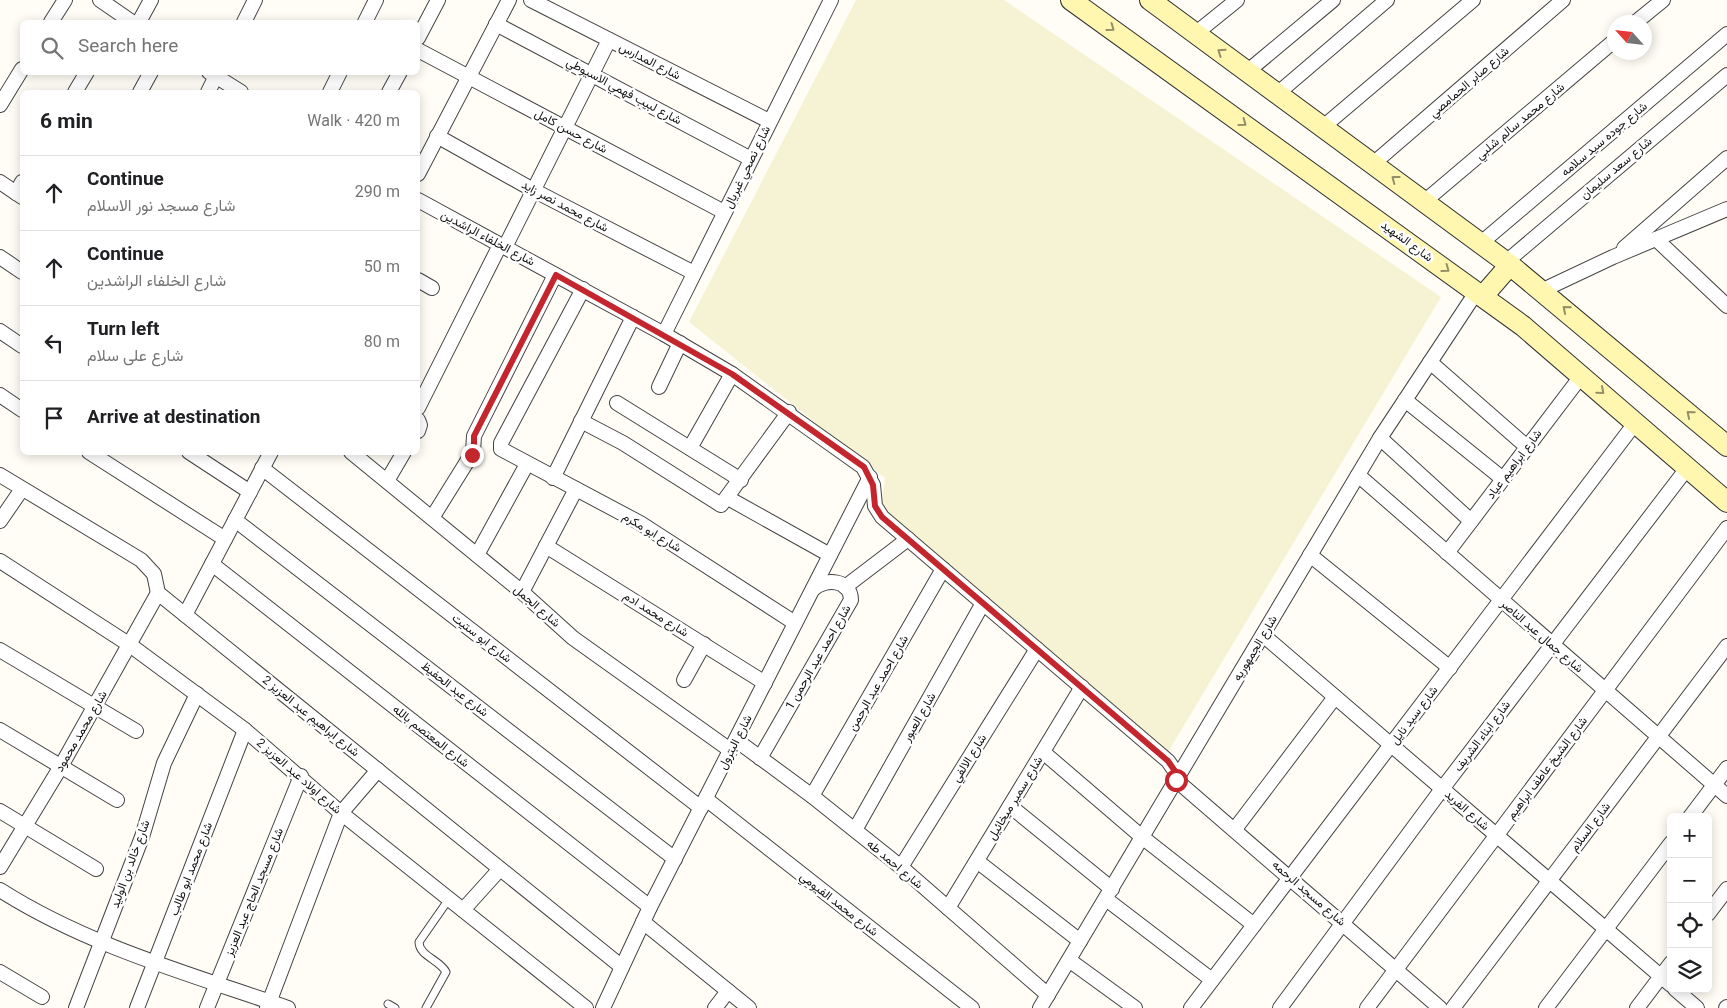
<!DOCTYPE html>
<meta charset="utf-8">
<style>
:root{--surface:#fff;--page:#f2f2f2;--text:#202124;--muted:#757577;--line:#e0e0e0}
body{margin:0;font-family:Georgia,Vazirmatn,serif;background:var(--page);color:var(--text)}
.controls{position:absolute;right:15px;bottom:15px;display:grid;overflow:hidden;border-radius:8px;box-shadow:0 2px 12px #0003}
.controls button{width:45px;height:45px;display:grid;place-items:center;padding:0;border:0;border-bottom:1px solid var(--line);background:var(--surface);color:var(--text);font:25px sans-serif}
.compass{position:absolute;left:1607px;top:15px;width:45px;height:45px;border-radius:50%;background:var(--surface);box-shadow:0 2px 12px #0003;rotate:297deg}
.stop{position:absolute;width:15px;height:15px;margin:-11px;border:4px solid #c4262e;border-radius:50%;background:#fff}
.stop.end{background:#c4262e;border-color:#fff;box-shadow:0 1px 5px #0008}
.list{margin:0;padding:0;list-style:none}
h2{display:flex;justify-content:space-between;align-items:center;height:65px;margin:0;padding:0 20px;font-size:21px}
h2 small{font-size:16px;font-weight:400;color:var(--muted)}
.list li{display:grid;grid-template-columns:32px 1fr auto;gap:15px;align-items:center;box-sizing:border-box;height:75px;padding:0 20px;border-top:1px solid var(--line)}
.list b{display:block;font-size:19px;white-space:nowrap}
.list p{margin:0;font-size:16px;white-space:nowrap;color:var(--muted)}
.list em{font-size:16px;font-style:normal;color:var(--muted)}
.icon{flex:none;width:28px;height:28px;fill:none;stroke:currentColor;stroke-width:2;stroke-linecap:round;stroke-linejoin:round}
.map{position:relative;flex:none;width:1727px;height:1008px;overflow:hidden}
.search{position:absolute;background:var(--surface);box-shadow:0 2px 12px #0003;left:20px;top:20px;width:400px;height:55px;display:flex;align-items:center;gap:12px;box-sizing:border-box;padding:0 18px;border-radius:8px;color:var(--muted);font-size:19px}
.panel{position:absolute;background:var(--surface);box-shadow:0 2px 12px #0003;left:20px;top:90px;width:400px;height:365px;border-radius:8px}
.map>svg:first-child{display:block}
.farmland{fill:#f6f3d4}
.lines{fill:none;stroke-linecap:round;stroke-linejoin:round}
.lane-casing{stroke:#444;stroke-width:9}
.street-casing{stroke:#444;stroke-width:16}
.secondary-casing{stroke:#333;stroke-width:22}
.lane{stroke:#fff;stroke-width:7}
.street{stroke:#fff;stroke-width:14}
.secondary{stroke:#fff6b0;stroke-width:20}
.oneway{stroke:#948f68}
.route{stroke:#c4262e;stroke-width:6}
.labels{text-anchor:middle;stroke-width:5;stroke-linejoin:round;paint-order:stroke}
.street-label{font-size:12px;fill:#111;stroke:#fff}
</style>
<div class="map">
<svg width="1727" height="1008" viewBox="0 0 1727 1008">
<rect width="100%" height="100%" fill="#fffdf5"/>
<polygon class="farmland" points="856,0 1004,0 1441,297 1168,752 881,506 885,478 689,322"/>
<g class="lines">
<g class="lane-casing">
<g id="lane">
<polyline points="388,1004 395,1008"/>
<path d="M426,1008l20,-36c-6,-12 -27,-16 -27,-30l30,-43"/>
</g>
</g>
<g class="street-casing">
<g id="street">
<polyline points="100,0 132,22"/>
<polyline points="531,0 769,121"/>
<polyline points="51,22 65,0"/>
<polyline points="139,22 151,0"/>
<polyline points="244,22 255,0"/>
<polyline points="365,22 376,0"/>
<polyline points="1636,22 1663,0"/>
<polyline points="496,24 751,159"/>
<polyline points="1195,34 1237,0"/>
<polyline points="418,38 438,0"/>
<polyline points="418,50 724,212"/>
<polyline points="1248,71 1333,0"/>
<polyline points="209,72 241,92"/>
<polyline points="75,92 87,72"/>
<polyline points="140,92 151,72"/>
<polyline points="208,92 218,72"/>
<polyline points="330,92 340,72"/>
<polyline points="389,92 400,72"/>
<polyline points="1277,94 1387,0"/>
<polyline points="0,105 22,69"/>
<polyline points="1323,127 1473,0"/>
<polyline points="437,136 535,191 694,273"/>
<polyline points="1374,163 1563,0"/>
<polyline points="418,174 509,0"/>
<polyline points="0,182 22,197"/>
<polyline points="16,193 22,182"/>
<polyline points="418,200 664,334 732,374 863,467 873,485 875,506 882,517 1168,761 1177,774 1176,780 1440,1008"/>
<polyline points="1425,201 1614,41"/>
<polyline points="1656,239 1727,306"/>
<polyline points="1481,243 1727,34"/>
<polyline points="505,247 609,40"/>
<polyline points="1624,248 1727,158"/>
<polyline points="0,257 22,272"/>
<polyline points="1506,262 1727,75"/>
<polyline points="418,280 432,288"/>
<polyline points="583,289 501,443 501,449 640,523 795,623"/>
<polyline points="1543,290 1613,257 1727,209"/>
<polyline points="0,331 22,346"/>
<polyline points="664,334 831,0"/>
<polyline points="1430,362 1527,447"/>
<polyline points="659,387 680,343"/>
<polyline points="0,395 22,410"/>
<polyline points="1405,400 1503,479"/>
<polyline points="617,403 741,480"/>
<polyline points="418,408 500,245"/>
<polyline points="418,420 420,425 418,431"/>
<polyline points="581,421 623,443 721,505 789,412"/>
<polyline points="1380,438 1471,521"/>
<polyline points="690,448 732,374"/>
<polyline points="89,452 225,539"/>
<polyline points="189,452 250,492"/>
<polyline points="351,452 522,592 573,638 730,750"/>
<polyline points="262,468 701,808"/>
<polyline points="0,475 141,560 154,574 158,593 622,967"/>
<polyline points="1358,475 1727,796"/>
<polyline points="553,478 633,317"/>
<polyline points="387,481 404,452"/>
<polyline points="728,498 830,555"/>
<polyline points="432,518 473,452 474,436 555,275"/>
<polyline points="235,520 675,859"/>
<polyline points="0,521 22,489"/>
<polyline points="546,546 765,683"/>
<polyline points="1447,553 1582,375"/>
<polyline points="477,555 527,464"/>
<polyline points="1310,555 1450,668"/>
<polyline points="0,561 130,645 245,730 341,813 586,1008"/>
<polyline points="212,564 650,907"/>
<polyline points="845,587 908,539"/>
<polyline points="522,592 576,489"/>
<polyline points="185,615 271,452"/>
<polyline points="1263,635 1671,985"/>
<polyline points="0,650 136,731"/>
<polyline points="684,680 704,644"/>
<polyline points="0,730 117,800"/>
<polyline points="736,740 812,796 901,867 1048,995"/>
<polyline points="1043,752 1142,837 1254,925"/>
<path d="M760,758l91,-158c0,-21 -26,-22 -38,-11"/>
<polyline points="812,796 943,569"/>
<polyline points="706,799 972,1008"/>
<polyline points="1010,806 1112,889"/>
<polyline points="0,811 96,869"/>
<polyline points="1690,817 1727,768"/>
<polyline points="1235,829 1335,697"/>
<polyline points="855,830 983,603"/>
<polyline points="977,861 1080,941"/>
<polyline points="0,867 60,768 158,593"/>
<polyline points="901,867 1037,649"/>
<path d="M0,890c88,56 190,84 288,118"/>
<polyline points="1106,899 1212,980"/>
<polyline points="948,908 1082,687"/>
<polyline points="463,910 500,869"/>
<polyline points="1708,914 1727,889"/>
<polyline points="643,922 749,1008"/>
<polyline points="1069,960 1135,1008"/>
<polyline points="0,972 42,997"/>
<polyline points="1675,989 1697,1008"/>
<polyline points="76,1008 142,837 164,763 197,694"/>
<polyline points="137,1008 245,730"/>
<polyline points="207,1008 301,776"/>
<polyline points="267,1008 341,813 378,770"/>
<polyline points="603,1008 650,907 870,477"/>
<polyline points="715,1008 728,991"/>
<polyline points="1040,1008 1380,438 1477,291"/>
<polyline points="1191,1008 1636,422"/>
<polyline points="1280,1008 1442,789 1688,467"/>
<polyline points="1367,1008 1727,528"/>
<polyline points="1453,1008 1727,646"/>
<polyline points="1546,1008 1671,843"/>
<polyline points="1637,1008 1671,963"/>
<polyline points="1726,1008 1727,1007"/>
</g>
</g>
<g class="secondary-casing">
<g id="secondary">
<polyline points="1071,0 1523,326 1727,502"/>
<polyline points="1150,0 1510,265 1727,446"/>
<polyline points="1483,296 1510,265"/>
</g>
</g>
<use href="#lane" class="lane"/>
<use href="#street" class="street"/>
<use href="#secondary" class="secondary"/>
</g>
<defs><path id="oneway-chevron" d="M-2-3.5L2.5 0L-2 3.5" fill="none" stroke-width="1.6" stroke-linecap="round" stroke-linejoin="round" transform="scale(1.25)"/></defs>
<g class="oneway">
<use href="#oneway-chevron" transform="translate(1111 28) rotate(36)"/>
<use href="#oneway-chevron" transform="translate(1221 52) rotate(-145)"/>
<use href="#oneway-chevron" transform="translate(1243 123) rotate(36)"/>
<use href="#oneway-chevron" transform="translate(1395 179) rotate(-143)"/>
<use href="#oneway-chevron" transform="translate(1446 269) rotate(36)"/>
<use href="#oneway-chevron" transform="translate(1566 309) rotate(-140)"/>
<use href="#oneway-chevron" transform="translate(1601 391) rotate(41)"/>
<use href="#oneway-chevron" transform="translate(1690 414) rotate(-140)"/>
</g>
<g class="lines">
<polyline class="route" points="472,455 474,450 474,436 556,275 732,374 864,467 873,485 875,506 882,517 1168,761 1177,774 1176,780"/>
</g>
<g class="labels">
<g class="street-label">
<text transform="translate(650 61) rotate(27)" y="4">شارع المدارس</text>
<text transform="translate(1469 82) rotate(-41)" y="4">شارع صابر الحمامصي</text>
<text transform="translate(624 91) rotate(28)" y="4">شارع لبيب فهمي الاسيوطي</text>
<text transform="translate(1520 121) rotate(-40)" y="4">شارع محمد سالم شلبي</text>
<text transform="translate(571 131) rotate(28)" y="4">شارع حسن كامل</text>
<text transform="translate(1604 139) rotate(-40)" y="4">شارع جوده سيد سلامه</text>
<text transform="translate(747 167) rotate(-64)" y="4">شارع نصحي غبريال</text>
<text transform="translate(1616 168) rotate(-40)" y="4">شارع سعد سليمان</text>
<text transform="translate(565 206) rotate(28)" y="4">شارع محمد نصر زايد</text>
<text transform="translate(488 238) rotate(28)" y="4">شارع الخلفاء الراشدين</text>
<text transform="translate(1407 241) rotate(36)" y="4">شارع الشهيد</text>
<text transform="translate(1514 464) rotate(-53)" y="4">شارع ابراهيم عياد</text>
<text transform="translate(652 532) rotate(31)" y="4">شارع ابو مكرم</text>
<text transform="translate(537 606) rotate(41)" y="4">شارع الجمل</text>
<text transform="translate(656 614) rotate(32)" y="4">شارع محمد ادم</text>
<text transform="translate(1542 636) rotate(41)" y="4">شارع جمال عبد الناصر</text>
<text transform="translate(482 638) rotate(38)" y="4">شارع ابو ستيت</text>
<text transform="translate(1255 648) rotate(-59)" y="4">شارع الجمهوريه</text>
<text transform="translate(818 657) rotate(-60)" y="4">شارع احمد عبد الرحمن 1</text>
<text transform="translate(878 683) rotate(-60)" y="4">شارع احمد عبد الرحمن</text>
<text transform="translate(455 689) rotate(38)" y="4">شارع عبد الحفيظ</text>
<text transform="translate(1414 715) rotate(-53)" y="4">شارع سيد نايل</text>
<text transform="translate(311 716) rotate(39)" y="4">شارع ابراهيم عبد العزيز 2</text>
<text transform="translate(919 717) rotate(-60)" y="4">شارع العبور</text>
<text transform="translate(81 731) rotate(-60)" y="4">شارع محمد محمود</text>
<text transform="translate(431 736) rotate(38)" y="4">شارع المعتصم بالله</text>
<text transform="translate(1482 736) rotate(-53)" y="4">شارع ابناء الشريف</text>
<text transform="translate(735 742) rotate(-63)" y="4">شارع البترول</text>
<text transform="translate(969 758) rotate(-58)" y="4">شارع الالفي</text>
<text transform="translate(1547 768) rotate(-53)" y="4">شارع الشيخ عاطف ابراهيم</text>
<text transform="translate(299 776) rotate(41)" y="4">شارع اولاد عبد العزيز 2</text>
<text transform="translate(1015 798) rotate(-59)" y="4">شارع سمير ميخائيل</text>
<text transform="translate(1467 810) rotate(41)" y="4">شارع الفريد</text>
<text transform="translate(1590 827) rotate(-53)" y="4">شارع السلام</text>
<text transform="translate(130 864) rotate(-70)" y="4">شارع خالد بن الوليد</text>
<text transform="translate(895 864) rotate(40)" y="4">شارع احمد طه</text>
<text transform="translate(191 869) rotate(-69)" y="4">شارع محمد ابو طالب</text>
<text transform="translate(254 892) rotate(-68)" y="4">شارع مسجد الحاج عبد العزيز</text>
<text transform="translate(1309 893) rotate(41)" y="4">شارع مسجد الرحمه</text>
<text transform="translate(839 904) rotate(38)" y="4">شارع محمد الفيومي</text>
</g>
</g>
</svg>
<div class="controls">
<button>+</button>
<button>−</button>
<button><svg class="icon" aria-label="locate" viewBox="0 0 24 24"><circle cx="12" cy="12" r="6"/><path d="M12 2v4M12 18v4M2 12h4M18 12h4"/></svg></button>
<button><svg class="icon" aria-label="layers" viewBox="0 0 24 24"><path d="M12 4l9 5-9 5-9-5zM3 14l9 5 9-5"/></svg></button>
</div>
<svg class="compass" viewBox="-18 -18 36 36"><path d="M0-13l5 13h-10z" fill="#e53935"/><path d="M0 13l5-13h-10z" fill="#757577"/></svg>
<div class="stop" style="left:1176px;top:780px"></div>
<div class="stop end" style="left:472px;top:455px"></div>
<div class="search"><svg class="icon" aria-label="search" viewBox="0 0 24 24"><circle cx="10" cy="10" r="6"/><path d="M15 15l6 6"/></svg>Search here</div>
<section class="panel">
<h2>6 min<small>Walk · 420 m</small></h2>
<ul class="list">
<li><svg class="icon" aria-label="ahead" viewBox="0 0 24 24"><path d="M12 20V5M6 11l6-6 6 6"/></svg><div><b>Continue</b><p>شارع مسجد نور الاسلام</p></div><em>290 m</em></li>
<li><svg class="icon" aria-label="ahead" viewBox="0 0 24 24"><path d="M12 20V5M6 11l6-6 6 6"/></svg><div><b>Continue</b><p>شارع الخلفاء الراشدين</p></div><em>50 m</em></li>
<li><svg class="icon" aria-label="left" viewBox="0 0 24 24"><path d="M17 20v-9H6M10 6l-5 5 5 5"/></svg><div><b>Turn left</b><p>شارع على سلام</p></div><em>80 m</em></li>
<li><svg class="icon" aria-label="arrive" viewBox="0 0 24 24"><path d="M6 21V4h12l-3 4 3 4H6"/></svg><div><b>Arrive at destination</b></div></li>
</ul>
</section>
</div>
